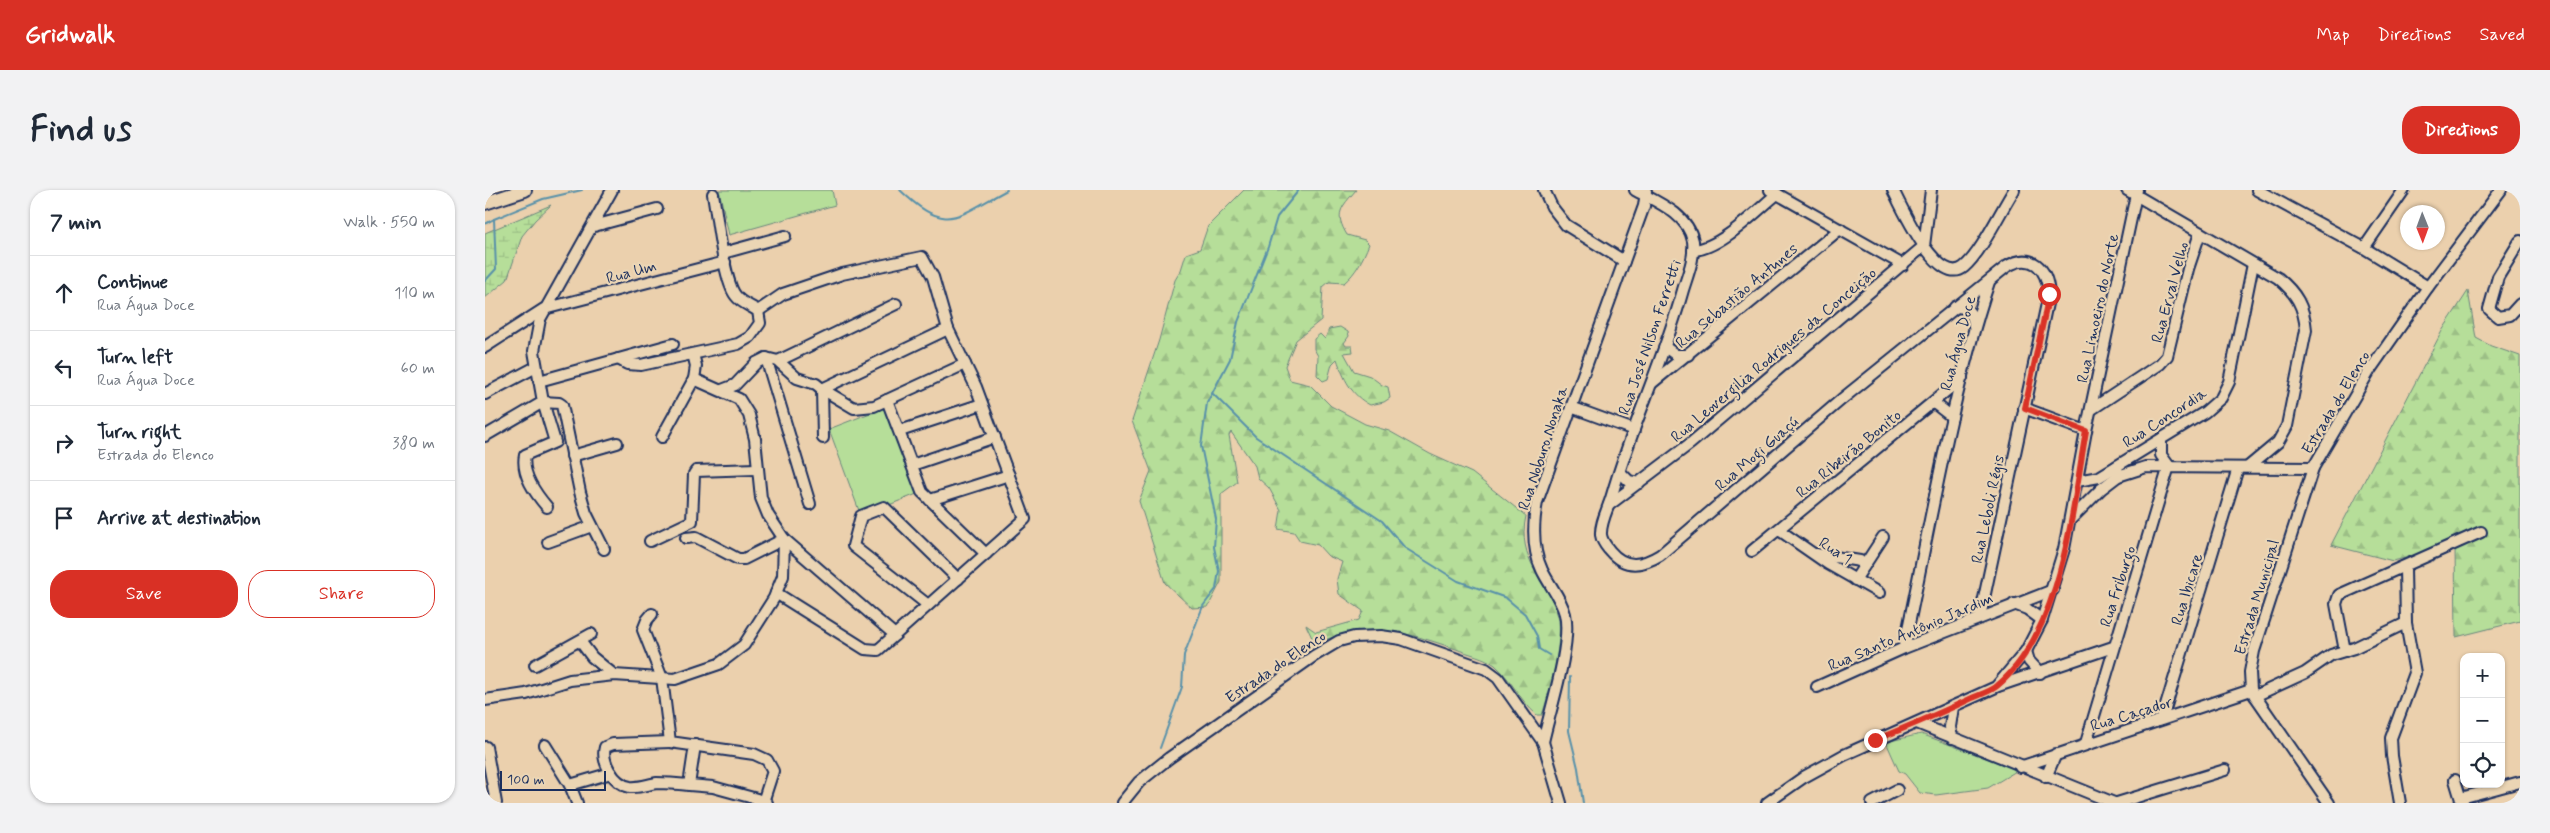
<!DOCTYPE html>
<meta charset="utf-8">
<style>
:root{--surface:#fff;--page:#f2f2f3;--text:#1f2937;--muted:#747a83;--line:#e0e1e3;--accent:#d93025}
body{margin:0;font-family:Mynerve,sans-serif;background:var(--page);color:var(--text)}
.controls{position:absolute;right:15px;bottom:15px;display:grid;overflow:hidden;border-radius:10px;box-shadow:0 1px 4px #0004}
.controls button{width:45px;height:45px;display:grid;place-items:center;padding:0;border:0;border-bottom:1px solid var(--line);background:var(--surface);color:var(--text);font:25px sans-serif}
.compass{position:absolute;left:1915px;top:15px;width:45px;height:45px;border-radius:50%;background:var(--surface);box-shadow:0 1px 4px #0004;rotate:179deg}
.scale{position:absolute;left:15px;bottom:12px;width:106px;box-sizing:border-box;padding-left:5px;border:2px solid #1b2f5e;border-top:0;font-size:14px;line-height:18px;white-space:nowrap;color:#1b2f5e;-webkit-text-stroke:4px #ebd5b4;paint-order:stroke}
.stop{position:absolute;width:15px;height:15px;margin:-11px;border:4px solid #d93025;border-radius:50%;background:#fff}
.stop.end{background:#d93025;border-color:#fff;box-shadow:0 1px 5px #0008}
.list{margin:0;padding:0;list-style:none}
h2{display:flex;justify-content:space-between;align-items:center;height:65px;margin:0;padding:0 20px;font-size:21px}
h2 small{font-size:16px;font-weight:400;color:var(--muted)}
.list li{display:grid;grid-template-columns:32px 1fr auto;gap:15px;align-items:center;box-sizing:border-box;height:75px;padding:0 20px;border-top:1px solid var(--line)}
.list b{display:block;font-size:19px;white-space:nowrap}
.list p{margin:0;font-size:16px;white-space:nowrap;color:var(--muted)}
.list em{font-size:16px;font-style:normal;color:var(--muted)}
.actions{display:flex;gap:10px;padding:15px 20px}
.actions a{flex:1;padding:11px 0;border:1px solid var(--accent);border-radius:20px;text-align:center;font-size:18px;color:var(--accent)}
.actions .main{background:var(--accent);color:#fff}
.icon{flex:none;width:28px;height:28px;fill:none;stroke:currentColor;stroke-width:2;stroke-linecap:round;stroke-linejoin:round}
.map{position:relative;flex:none;width:2035px;height:613px;overflow:hidden;border-radius:20px}
header{display:flex;align-items:center;gap:30px;box-sizing:border-box;height:70px;padding:0 25px;background:var(--accent);color:#fff}
header strong{font-size:24px}
nav{display:flex;gap:28px;margin-inline-start:auto;font-size:18px}
.intro{display:flex;align-items:center;justify-content:space-between;box-sizing:border-box;height:120px;padding:0 30px}
h1{margin:0;font-size:35px}
.button{padding:12px 22px;border-radius:20px;background:var(--accent);color:#fff;font-size:18px;font-weight:700}
main{display:flex;gap:30px;padding:0 30px}
aside{flex:1;background:var(--surface);border-radius:20px;box-shadow:0 1px 4px #0004}
.map>svg:first-child{display:block}
.green{fill:#b6de99;stroke:#68867c}
.forest{fill:url(#forest-firs);stroke:#68867c}
.wetland{fill:url(#wetland-marsh);stroke:#68867c}
.lines{fill:none;stroke-linecap:round;stroke-linejoin:round}
.stream{stroke:#5991aa;stroke-width:2}
.minor-casing{stroke:#1b2f5e;stroke-width:14}
.major-casing{stroke:#1b2f5e;stroke-width:16}
.minor{stroke:#ebd5b4;stroke-width:10}
.major{stroke:#ebd5b4;stroke-width:12}
.route{stroke:#d93025;stroke-width:6}
.labels{text-anchor:middle;stroke-width:4.5;stroke-linejoin:round;paint-order:stroke}
.street-label{font-size:16px;fill:#1b2f5e;stroke:#ebd5b4}
</style>
<header>
<strong>Gridwalk</strong>
<nav><a>Map</a><a>Directions</a><a>Saved</a></nav>
</header>
<div class="intro"><h1>Find us</h1><a class="button">Directions</a></div>
<main>
<aside>
<h2>7 min<small>Walk · 550 m</small></h2>
<ul class="list">
<li><svg class="icon" aria-label="ahead" viewBox="0 0 24 24"><path d="M12 20V5M6 11l6-6 6 6"/></svg><div><b>Continue</b><p>Rua Água Doce</p></div><em>110 m</em></li>
<li><svg class="icon" aria-label="left" viewBox="0 0 24 24"><path d="M17 20v-9H6M10 6l-5 5 5 5"/></svg><div><b>Turn left</b><p>Rua Água Doce</p></div><em>60 m</em></li>
<li><svg class="icon" aria-label="right" viewBox="0 0 24 24"><path d="M7 20v-9h11M14 6l5 5-5 5"/></svg><div><b>Turn right</b><p>Estrada do Elenco</p></div><em>380 m</em></li>
<li><svg class="icon" aria-label="arrive" viewBox="0 0 24 24"><path d="M6 21V4h12l-3 4 3 4H6"/></svg><div><b>Arrive at destination</b></div></li>
</ul>
<div class="actions"><a class="main">Save</a><a>Share</a></div>
</aside>
<div class="map">
<svg width="2035" height="613" viewBox="0 0 2035 613">
<defs>
<pattern id="forest-firs" width="22" height="20" patternUnits="userSpaceOnUse" patternTransform="scale(1.25)"><rect width="22" height="20" fill="#b6de99"/><path d="M5 1l3.5 6h-7zM16 11l3.5 6h-7z" fill="#9cbf86"/></pattern>
<pattern id="wetland-marsh" width="20" height="14" patternUnits="userSpaceOnUse" patternTransform="scale(1.25)"><rect width="20" height="14" fill="#b6de99"/><path d="M1 5h8M5 5V1M11 12h8M15 12V8" fill="none" stroke="#9cbf86"/></pattern>
</defs>
<rect width="100%" height="100%" fill="#ebd0ad"/>
<filter id="ink" filterUnits="userSpaceOnUse"><feTurbulence type="fractalNoise" baseFrequency=".02" numOctaves="2"/><feDisplacementMap in="SourceGraphic" scale="10" xChannelSelector="R" yChannelSelector="G"/><feConvolveMatrix kernelMatrix="1 2 1 2 8 2 1 2 1" color-interpolation-filters="sRGB"/></filter>
<g filter="url(#ink)">
<g class="green">
<polygon points="234,0 347,0 350,15 244,45"/>
<polygon points="406,215 437,302 376,326 344,239"/>
<polygon points="1436,544 1533,580 1503,598 1451,605 1435,603 1420,584 1414,581 1401,552"/>
</g>
<g class="forest">
<path d="M759,0h112c-15,18 -22,23 -9,45l18,5 4,4c-6,15 -13,29 -25,39l-15,-1 -6,5 -2,33 -25,20 -11,26 5,14 20,5 21,21 34,18 24,7 41,23 42,19 54,43c-10,44 21,63 32,100 6,20 -9,79 -16,99h-5c-17,-14 -25,-35 -42,-50 -10,-8 -27,-11 -39,-16 -53,-18 -87,-29 -141,-5l-9,-19 10,7 43,-12 4,-9 -24,-17 -2,-15 5,-17 -14,-6 -10,-11 -18,-4 -6,-9 -16,-3 3,-19 -12,-22 -11,-10 -3,-12 -24,-34 -2,3 8,47 -16,12v88l-13,25 -16,1 -27,-25 -26,-82 12,-30 -19,-50 27,-81 16,-60 6,-10 5,-16 14,-5 8,-23z"/>
<polygon points="1983,101 1991,148 2006,156 2035,166 2035,431 1971,447 1970,356 1908,371 1846,355 1957,141"/>
<path d="M855,137l8,5 1,4 -5,7 2,3h6l1,6 -9,1 10,18 16,5 12,9 6,2 2,11 -6,4 -14,3c-19,-10 -26,-26 -33,-46l-5,5 -4,15 -5,2 -6,-6 1,-19 -4,-7v-10l6,-5 5,5 4,-10z"/>
</g>
<polygon class="wetland" points="66,15 50,30 37,46 22,90 0,108 0,43"/>
<g class="lines">
<g class="stream">
<path d="M415,0c47,45 56,27 107,0"/>
<polyline points="0,34 9,29"/>
<polyline points="0,91 11,79 9,29 58,9 97,0"/>
<polyline points="728,204 771,247 897,331 920,358 973,391 1021,408 1040,424 1052,446 1054,459 1064,465"/>
<polyline points="1085,487 1084,541 1093,578 1098,613"/>
<polyline points="675,558 697,497 699,465 718,416 731,399 734,381 729,357 731,329 716,256 722,213 745,169 753,132 783,57 792,27 814,0"/>
</g>
<g class="minor-casing">
<g id="minor">
<polyline points="1059,0 1067,17 1081,35 1139,71"/>
<path d="M1150,0c22,12 53,24 58,51 2,16 -5,33 -10,49 -19,69 -51,135 -71,205 -3,12 -12,27 -11,40 1,7 5,11 9,16 15,18 32,15 50,4l182,-156 164,-132c26,-16 41,1 43,27l-69,323"/>
<polyline points="1285,0 1418,75"/>
<path d="M1408,0c9,18 45,98 71,77 17,-14 37,-57 50,-77"/>
<path d="M1642,0l151,88c18,15 26,28 28,52l-19,96 -9,16 -30,25"/>
<polyline points="1772,0 1879,58 1943,97"/>
<polyline points="109,36 172,19"/>
<polyline points="2035,51 2013,87 2004,119 2013,127 2025,125 2035,114"/>
<polyline points="1439,56 1446,0"/>
<polyline points="1879,58 1919,0"/>
<path d="M1208,60c27,-1 63,-39 84,-56"/>
<polyline points="238,63 300,46"/>
<path d="M1470,117c14,0 18,7 19,19"/>
<polyline points="273,121 298,104 357,84 437,67 448,87 463,139 491,197 540,329 393,460 380,459 291,403"/>
<polyline points="463,139 337,199 369,218 389,216 480,174"/>
<polyline points="0,157 59,119 240,72"/>
<polyline points="1180,157 1191,165 1203,165"/>
<polyline points="281,168 325,314"/>
<path d="M133,169l9,5 14,1 97,-21 12,-7 10,-14 -2,-12c-7,-5 -17,-8 -22,-15 -12,-13 -19,-81 -23,-102"/>
<polyline points="293,171 411,114"/>
<polyline points="54,191 188,154"/>
<polyline points="1167,193 1355,39"/>
<polyline points="237,200 250,195 271,173 281,168 293,171 312,188 331,194 337,199 338,248"/>
<polyline points="0,204 51,177"/>
<polyline points="402,210 437,302 501,364"/>
<polyline points="1449,213 1467,227"/>
<polyline points="1086,217 1149,240"/>
<polyline points="1539,218 1601,241"/>
<polyline points="1607,219 1675,174 1682,166 1703,79 1715,43"/>
<polyline points="415,241 497,214"/>
<polyline points="0,246 58,212 49,161 55,129 127,0"/>
<polyline points="177,247 209,189 211,176 208,164"/>
<polyline points="1676,250 1676,265 1684,276"/>
<polyline points="87,266 132,253"/>
<polyline points="427,275 510,247"/>
<polyline points="1135,282 1144,291 1154,293"/>
<polyline points="1633,286 1632,276 1720,222 1736,208 1744,192 1768,74"/>
<polyline points="1592,291 1614,287 1632,276"/>
<polyline points="445,310 524,285"/>
<polyline points="1124,315 1206,253 1439,56"/>
<path d="M62,317c-12,-14 -26,-33 -22,-52l30,-13 -12,-40 16,1 3,2 18,87 6,21 18,36"/>
<polyline points="1586,329 1616,299 1633,286 1661,277 1828,278"/>
<polyline points="1294,340 1343,374 1394,403"/>
<polyline points="201,348 211,347 253,369 259,369 299,349 410,445"/>
<polyline points="165,351 207,331 209,284 211,281 271,279"/>
<polyline points="63,352 107,336"/>
<polyline points="1267,361 1477,188"/>
<polyline points="1331,364 1375,371 1379,376"/>
<polyline points="1370,390 1398,347"/>
<polyline points="1529,414 1542,419 1557,430"/>
<polyline points="443,415 368,356 376,326 399,317 473,389"/>
<polyline points="167,424 162,430 158,440 177,488 185,552 269,564 282,570 288,581 278,612 282,613"/>
<polyline points="95,451 107,467 129,485"/>
<path d="M1419,458c26,-122 46,-248 85,-366"/>
<polyline points="1541,461 1544,471 1555,483"/>
<polyline points="1860,461 1851,414 1854,405 1996,342"/>
<polyline points="50,475 106,444"/>
<polyline points="1513,496 1628,457"/>
<polyline points="1332,497 1419,458 1568,400"/>
<polyline points="1770,506 1820,483 1846,465 1869,458 1921,433"/>
<polyline points="0,510 41,504 85,490 129,485 190,489 234,474 259,455 289,408 298,386 299,349 283,325 276,308 270,249 264,225 254,209 209,189"/>
<polyline points="1677,529 1753,278"/>
<polyline points="1432,533 1629,613"/>
<polyline points="1467,548 1465,537 1468,517"/>
<path d="M185,552l-57,2 -8,3c-4,15 9,37 25,40 9,1 19,-3 27,-4 11,0 22,1 32,2"/>
<path d="M1058,552c7,-32 29,-98 22,-128 -4,-16 -16,-29 -23,-44 -10,-21 -9,-46 -5,-68l107,-296 2,-15"/>
<polyline points="1601,553 1684,276"/>
<polyline points="60,555 85,595 92,613"/>
<polyline points="210,555 204,595 228,597 272,609"/>
<polyline points="1,557 11,613"/>
<polyline points="1535,577 1766,500"/>
<polyline points="1561,587 1571,564"/>
<polyline points="1970,590 1977,613"/>
<polyline points="85,595 126,583"/>
<polyline points="1976,608 2035,592"/>
<polyline points="637,613 654,592 684,568 829,466 854,451 869,447 896,446 916,449 1001,479 1013,488 1058,552 1076,613"/>
<polyline points="1282,613 1319,587 1359,565 1511,497 1541,461 1557,430 1579,359 1601,241 1652,0"/>
<polyline points="1387,613 1412,600"/>
<polyline points="1632,613 1740,580"/>
<polyline points="1844,613 1766,500 1765,482 1769,461 1828,278 1885,180 1943,97 2016,0"/>
<polyline points="1915,613 1907,566 1906,548 1930,483 1921,433 1920,378"/>
</g>
</g>
<g class="major-casing">
<polyline id="major" points="0,13 40,0"/>
</g>
<use href="#minor" class="minor"/>
<use href="#major" class="major"/>
</g>
</g>
<g class="lines" filter="url(#ink)">
<path class="route" d="M1390,550c32,-13 64,-26 95,-41 8,-4 20,-7 27,-13 66,-56 75,-175 89,-255l-61,-23 24,-114"/>
</g>
<g class="labels">
<g class="street-label">
<text transform="translate(146 81) rotate(-15)" y="6">Rua Um</text>
<text transform="translate(1684 102) rotate(-75)" y="6">Rua Erval Velho</text>
<text transform="translate(1251 105) rotate(-40)" y="6">Rua Sebastião Antunes</text>
<text transform="translate(1612 118) rotate(-78)" y="6">Rua Limoeiro do Norte</text>
<text transform="translate(1164 147) rotate(-71)" y="6">Rua José Nilson Ferretti</text>
<text transform="translate(1472 153) rotate(-75)" y="6">Rua Água Doce</text>
<text transform="translate(1288 164) rotate(-40)" y="6">Rua Leovergilia Rodrigues da Conceição</text>
<text transform="translate(1850 212) rotate(-59)" y="6">Estrada do Elenco</text>
<text transform="translate(1679 227) rotate(-33)" y="6">Rua Concordia</text>
<text transform="translate(1057 258) rotate(-72)" y="6">Rua Noburo Nonaka</text>
<text transform="translate(1271 263) rotate(-41)" y="6">Rua Mogi Guaçú</text>
<text transform="translate(1363 263) rotate(-39)" y="6">Rua Ribeirão Bonito</text>
<text transform="translate(1502 319) rotate(-78)" y="6">Rua Leboli Régis</text>
<text transform="translate(1351 360) rotate(33)" y="6">Rua 1</text>
<text transform="translate(1632 396) rotate(-72)" y="6">Rua Friburgo</text>
<text transform="translate(1701 399) rotate(-73)" y="6">Rua Ibicare</text>
<text transform="translate(1771 407) rotate(-73)" y="6">Estrada Municipal</text>
<text transform="translate(1425 441) rotate(-23)" y="6">Rua Santo Antônio Jardim</text>
<text transform="translate(790 476) rotate(-34)" y="6">Estrada do Elenco</text>
<text transform="translate(1646 523) rotate(-17)" y="6">Rua Caçador</text>
</g>
</g>
</svg>
<div class="controls">
<button>+</button>
<button>−</button>
<button><svg class="icon" aria-label="locate" viewBox="0 0 24 24"><circle cx="12" cy="12" r="6"/><path d="M12 2v4M12 18v4M2 12h4M18 12h4"/></svg></button>
</div>
<svg class="compass" viewBox="-18 -18 36 36"><path d="M0-13l5 13h-10z" fill="#e53935"/><path d="M0 13l5-13h-10z" fill="#747a83"/></svg>
<div class="scale">100 m</div>
<div class="stop" style="left:1564px;top:104px"></div>
<div class="stop end" style="left:1390px;top:550px"></div>
</div>
</main>
